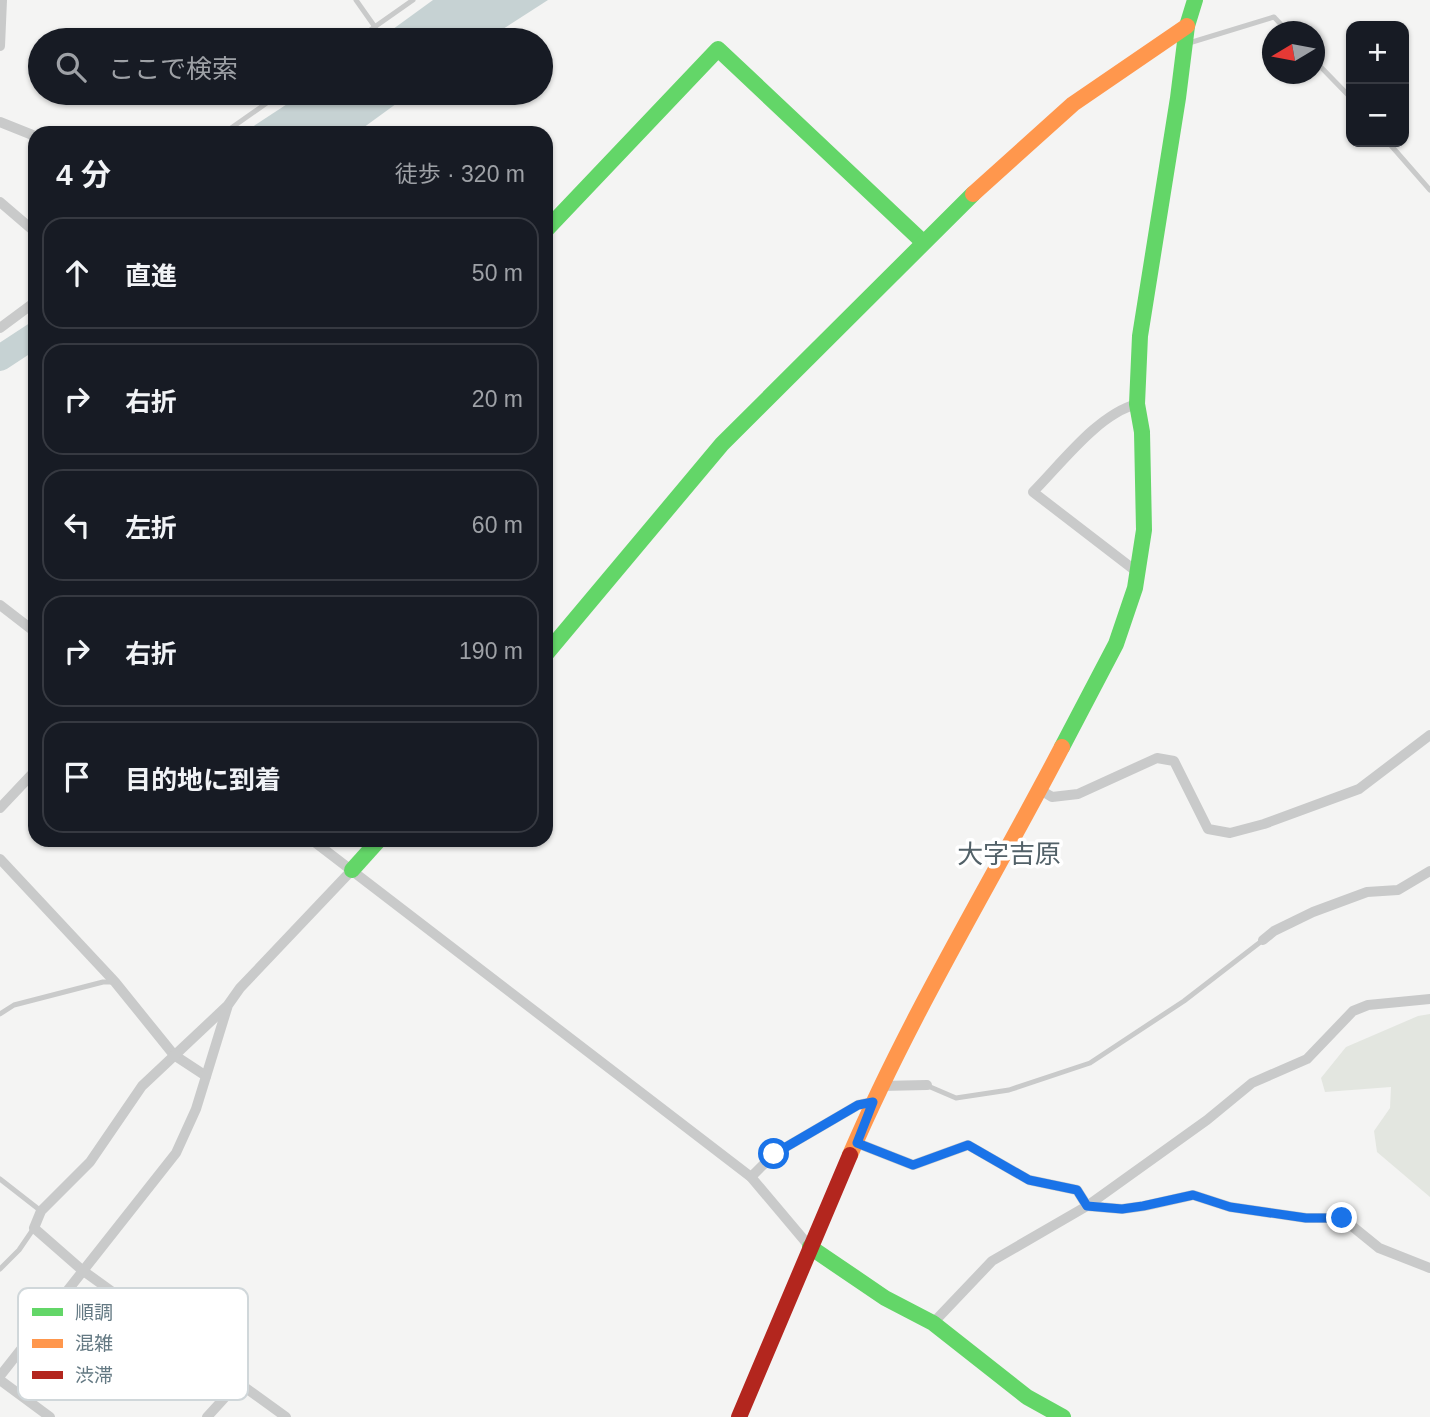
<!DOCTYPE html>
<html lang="ja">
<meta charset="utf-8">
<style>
:root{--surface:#171b24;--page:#242831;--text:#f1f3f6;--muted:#9ea1a6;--line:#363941}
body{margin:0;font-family:Helvetica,"Noto Sans JP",sans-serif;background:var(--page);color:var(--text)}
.controls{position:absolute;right:21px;top:21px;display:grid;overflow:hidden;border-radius:14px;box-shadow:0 2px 5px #0004}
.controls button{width:63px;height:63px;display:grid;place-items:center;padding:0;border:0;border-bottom:2px solid var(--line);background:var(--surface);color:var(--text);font:35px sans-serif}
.compass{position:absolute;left:1262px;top:21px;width:63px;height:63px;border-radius:50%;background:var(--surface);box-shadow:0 2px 5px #0004;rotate:260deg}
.stop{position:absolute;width:21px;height:21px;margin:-16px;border:5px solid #1a73e8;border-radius:50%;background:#fff}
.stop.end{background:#1a73e8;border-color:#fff;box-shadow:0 2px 7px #0008}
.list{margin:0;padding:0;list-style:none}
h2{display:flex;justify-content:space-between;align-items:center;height:91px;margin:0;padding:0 28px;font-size:30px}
h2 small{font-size:23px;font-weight:400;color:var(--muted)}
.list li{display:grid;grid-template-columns:46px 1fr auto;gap:21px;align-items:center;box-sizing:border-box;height:112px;margin:0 14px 14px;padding:0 14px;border:2px solid var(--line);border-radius:21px}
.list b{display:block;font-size:26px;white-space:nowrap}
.list em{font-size:23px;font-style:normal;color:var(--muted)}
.icon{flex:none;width:38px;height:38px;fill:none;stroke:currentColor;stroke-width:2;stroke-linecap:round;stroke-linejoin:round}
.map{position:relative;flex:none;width:1430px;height:1417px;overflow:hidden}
.search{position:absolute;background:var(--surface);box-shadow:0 2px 5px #0004;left:28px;top:28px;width:525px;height:77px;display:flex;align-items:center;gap:18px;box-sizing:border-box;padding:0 24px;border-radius:38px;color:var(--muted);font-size:26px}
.panel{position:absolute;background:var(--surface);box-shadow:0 2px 5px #0004;left:28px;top:126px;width:525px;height:721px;border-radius:21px}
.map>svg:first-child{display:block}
.green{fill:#e3e6e0}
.water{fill:#c6d2d3}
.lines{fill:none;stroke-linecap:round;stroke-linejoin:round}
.river{stroke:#c6d2d3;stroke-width:26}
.lane{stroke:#c9caca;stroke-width:5}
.street{stroke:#c9caca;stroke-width:10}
.fast{stroke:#63d668;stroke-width:16}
.slow{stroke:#ff974d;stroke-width:16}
.jam{stroke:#b3261e;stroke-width:16}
.route{stroke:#1a73e8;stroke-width:9}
.labels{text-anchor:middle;stroke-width:7;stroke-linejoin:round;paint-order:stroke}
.quarter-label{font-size:26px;fill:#526168;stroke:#fff}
.key{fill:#fff;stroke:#d0d7da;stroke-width:2}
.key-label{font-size:19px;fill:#647983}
</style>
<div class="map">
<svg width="1430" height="1417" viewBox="0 0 1430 1417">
<rect width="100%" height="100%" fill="#f4f4f3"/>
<polygon class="green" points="1430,1014 1430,1197 1377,1152 1374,1131 1390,1108 1391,1087 1325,1092 1321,1078 1346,1047 1418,1016"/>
<g class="water">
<polygon points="433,0 548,0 486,40 378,40"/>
<polygon points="304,93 411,93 356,133 243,133"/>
</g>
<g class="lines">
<polyline class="river" points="0,358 35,335"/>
<g class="lane">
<polyline points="356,0 375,27"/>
<polyline points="356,40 413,0"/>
<polyline points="1189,43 1274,17 1288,32"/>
<polyline points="1314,60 1351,98"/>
<polyline points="224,133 281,93"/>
<polyline points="1388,142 1430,190"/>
<polyline points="0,1014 14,1005 103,982 115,982"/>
<polyline points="928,1086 956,1098 1009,1090 1090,1063 1184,1001 1263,940"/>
<polyline points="0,1179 41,1211"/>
<polyline points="0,1269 19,1250 34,1228"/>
</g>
<g class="street">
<polyline points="0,46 2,0"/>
<polyline points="0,122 35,136"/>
<polyline points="0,202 35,232"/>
<polyline points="0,328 35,302"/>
<path d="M1137,404c-39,10 -76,60 -104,88l104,80"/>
<polyline points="0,605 35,632"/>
<polyline points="1039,789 1052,797 1078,794 1157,758 1174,761 1208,829 1230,833 1264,824 1359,789 1430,735"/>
<polyline points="0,808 35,771"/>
<polyline points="312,840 751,1177 810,1247"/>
<polyline points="0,859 115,982 174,1055 206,1076"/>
<polyline points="1263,940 1274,931 1313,912 1367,892 1398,890 1430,871"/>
<polyline points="226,1007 142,1086 90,1162 41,1211 34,1228 82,1270 286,1417"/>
<polyline points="881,1086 927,1085"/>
<polyline points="857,1143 913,1165 968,1145 1029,1180 1077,1190 1087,1206"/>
<polyline points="751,1177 774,1154 858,1105 873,1102"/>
<polyline points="1087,1206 1122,1209 1144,1206 1193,1195 1230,1207 1306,1218 1342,1218 1379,1248 1430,1268"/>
<polyline points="933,1323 992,1261 1087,1206 1207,1120 1252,1083 1307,1059 1353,1011 1368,1005 1430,999"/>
<polyline points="0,1376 176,1153 196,1109 228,1005 240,988 352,870"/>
<polyline points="0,1380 50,1417"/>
<polyline points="207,1417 239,1382"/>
</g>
<g class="fast">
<polyline points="546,230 718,49 923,242"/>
<polyline points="546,654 722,444 973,194"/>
<polyline points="1062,747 1116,644 1135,588 1144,530 1142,432 1137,404 1140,336 1178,98 1187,26 1195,0"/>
<polyline points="352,870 379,840"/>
<polyline points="810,1247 885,1298 933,1323 1027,1397 1063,1417"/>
</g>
<g class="slow">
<polyline points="973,194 1073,104 1187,26"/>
<path d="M850,1155c61,-142 141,-272 212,-408"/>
</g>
<polyline class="jam" points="739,1417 850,1155"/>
</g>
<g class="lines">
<polyline class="route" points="774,1154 858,1105 873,1102 857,1143 913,1165 968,1145 1029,1180 1077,1190 1087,1206 1122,1209 1143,1206 1193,1195 1230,1207 1306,1218 1342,1218"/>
</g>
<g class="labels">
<g class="quarter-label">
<text x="1009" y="863">大字吉原</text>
</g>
</g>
<rect x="18" y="1288" width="230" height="112" rx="10" class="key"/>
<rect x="32" y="1308" width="31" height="8" fill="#63d668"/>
<rect x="32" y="1339" width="31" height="9" fill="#ff974d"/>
<rect x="32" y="1371" width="31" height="8" fill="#b3261e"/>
<g class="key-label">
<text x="75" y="1319">順調</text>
<text x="75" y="1350">混雑</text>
<text x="75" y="1382">渋滞</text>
</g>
</svg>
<div class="controls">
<button>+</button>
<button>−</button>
</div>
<svg class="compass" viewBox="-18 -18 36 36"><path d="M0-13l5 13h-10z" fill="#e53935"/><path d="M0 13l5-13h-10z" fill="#9ea1a6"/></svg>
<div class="stop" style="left:774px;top:1154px"></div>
<div class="stop end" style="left:1342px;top:1218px"></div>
<div class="search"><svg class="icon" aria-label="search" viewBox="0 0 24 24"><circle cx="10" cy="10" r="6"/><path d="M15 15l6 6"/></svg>ここで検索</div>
<section class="panel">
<h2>4 分<small>徒歩 · 320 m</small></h2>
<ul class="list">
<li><svg class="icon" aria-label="ahead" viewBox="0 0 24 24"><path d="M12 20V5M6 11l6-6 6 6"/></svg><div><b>直進</b></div><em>50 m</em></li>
<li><svg class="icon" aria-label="right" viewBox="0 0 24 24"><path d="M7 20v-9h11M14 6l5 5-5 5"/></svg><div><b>右折</b></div><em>20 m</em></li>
<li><svg class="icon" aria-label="left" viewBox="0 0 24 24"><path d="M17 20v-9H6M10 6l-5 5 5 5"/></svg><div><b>左折</b></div><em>60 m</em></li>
<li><svg class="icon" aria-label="right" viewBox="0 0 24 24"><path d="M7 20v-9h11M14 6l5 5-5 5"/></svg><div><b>右折</b></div><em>190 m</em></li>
<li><svg class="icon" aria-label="arrive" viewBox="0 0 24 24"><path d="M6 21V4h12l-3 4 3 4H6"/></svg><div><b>目的地に到着</b></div></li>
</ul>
</section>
</div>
